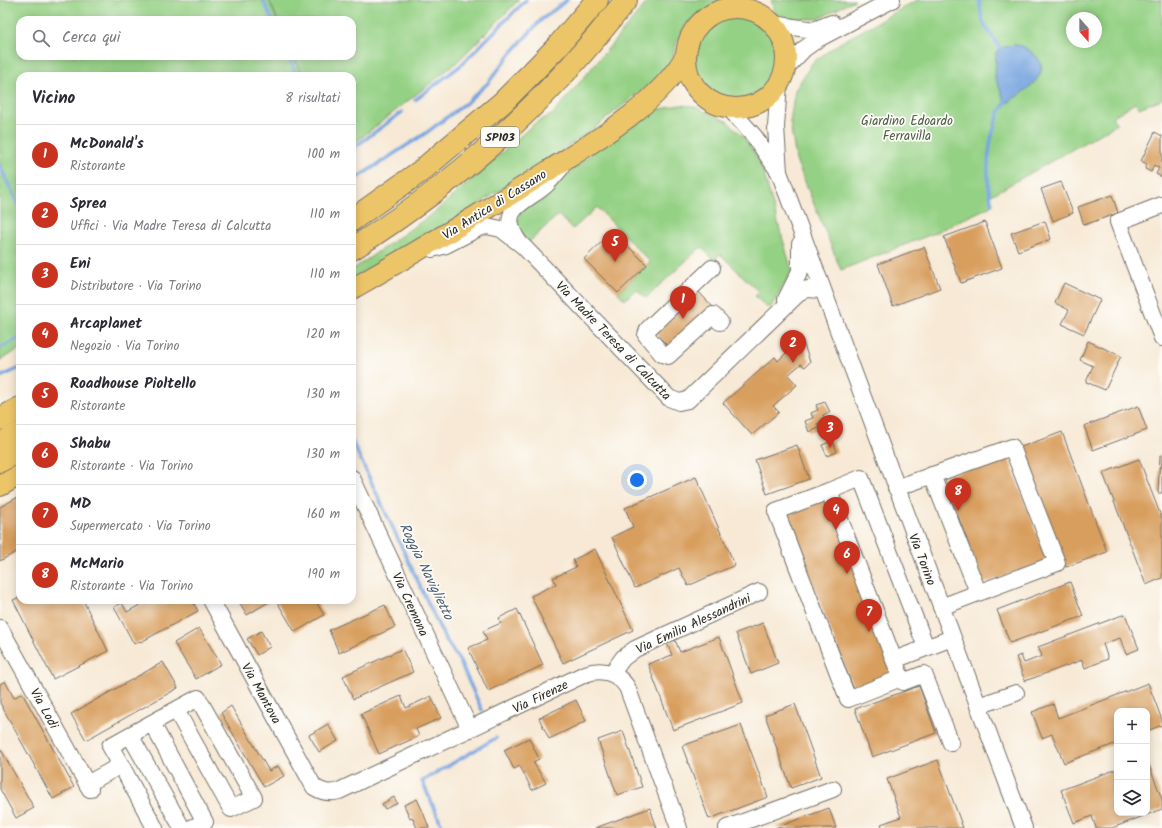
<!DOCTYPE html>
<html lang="it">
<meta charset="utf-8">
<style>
:root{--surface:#fff;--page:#f7f7f7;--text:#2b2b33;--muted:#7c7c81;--line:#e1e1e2;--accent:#c8321e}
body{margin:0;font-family:Kalam,sans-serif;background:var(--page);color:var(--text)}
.controls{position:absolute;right:12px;bottom:12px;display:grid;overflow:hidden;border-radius:8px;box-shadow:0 2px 10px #0003}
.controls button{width:36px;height:36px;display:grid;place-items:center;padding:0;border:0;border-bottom:1px solid var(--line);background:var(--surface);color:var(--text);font:20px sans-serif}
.compass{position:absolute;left:1066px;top:12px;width:36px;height:36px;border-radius:50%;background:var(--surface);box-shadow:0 2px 10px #0003;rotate:159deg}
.you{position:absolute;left:637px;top:480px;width:14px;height:14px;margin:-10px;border:3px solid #fff;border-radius:50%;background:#1a73e8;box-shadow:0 0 0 6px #1a73e833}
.badge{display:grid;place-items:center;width:26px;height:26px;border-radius:50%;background:var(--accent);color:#fff;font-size:13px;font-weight:700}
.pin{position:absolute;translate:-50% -33px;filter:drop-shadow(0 1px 2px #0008)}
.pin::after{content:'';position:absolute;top:21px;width:14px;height:12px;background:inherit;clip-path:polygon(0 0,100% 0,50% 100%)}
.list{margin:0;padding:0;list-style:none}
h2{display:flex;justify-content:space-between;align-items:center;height:52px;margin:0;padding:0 16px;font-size:17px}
h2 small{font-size:13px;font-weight:400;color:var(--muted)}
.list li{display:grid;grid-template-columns:26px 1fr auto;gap:12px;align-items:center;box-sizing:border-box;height:60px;padding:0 16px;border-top:1px solid var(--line)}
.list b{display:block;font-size:15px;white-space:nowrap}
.list p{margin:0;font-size:13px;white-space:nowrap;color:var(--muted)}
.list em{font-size:13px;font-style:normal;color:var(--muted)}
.icon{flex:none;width:22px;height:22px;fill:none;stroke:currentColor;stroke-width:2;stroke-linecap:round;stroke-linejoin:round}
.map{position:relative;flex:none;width:1162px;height:828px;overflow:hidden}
.search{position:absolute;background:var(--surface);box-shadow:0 2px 10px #0003;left:16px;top:16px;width:340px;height:44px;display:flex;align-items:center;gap:10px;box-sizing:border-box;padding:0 14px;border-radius:12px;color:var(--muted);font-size:15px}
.panel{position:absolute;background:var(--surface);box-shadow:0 2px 10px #0003;left:16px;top:72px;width:340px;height:532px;border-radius:12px}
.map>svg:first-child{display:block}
.green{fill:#95d185;stroke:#607e58;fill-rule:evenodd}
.water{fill:#77a5e0;stroke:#516886}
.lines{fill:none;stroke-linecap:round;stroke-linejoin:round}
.stream{stroke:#77a5e0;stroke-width:3.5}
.building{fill:#d89e5d}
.minor-casing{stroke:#726e66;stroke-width:18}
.major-casing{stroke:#726e66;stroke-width:22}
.highway-casing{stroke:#726e66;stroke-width:24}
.minor{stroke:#fff;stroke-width:16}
.major{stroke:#edc569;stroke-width:20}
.highway{stroke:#edc569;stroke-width:22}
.labels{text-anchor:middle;stroke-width:3.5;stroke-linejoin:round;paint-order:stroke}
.shield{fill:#fdfcf7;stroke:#6a6a68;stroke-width:1}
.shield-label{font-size:12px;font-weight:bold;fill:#2b2b2b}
.park-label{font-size:13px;fill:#4b5d46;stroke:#fdfcf7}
.street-label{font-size:13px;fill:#2b2b2b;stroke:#fdfcf7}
.water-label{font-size:14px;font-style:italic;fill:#495c73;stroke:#fdfcf7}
</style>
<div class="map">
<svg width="1162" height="828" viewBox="0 0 1162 828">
<rect width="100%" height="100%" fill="#fdfcf7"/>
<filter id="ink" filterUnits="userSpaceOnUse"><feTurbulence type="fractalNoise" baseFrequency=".025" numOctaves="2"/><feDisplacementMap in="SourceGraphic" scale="8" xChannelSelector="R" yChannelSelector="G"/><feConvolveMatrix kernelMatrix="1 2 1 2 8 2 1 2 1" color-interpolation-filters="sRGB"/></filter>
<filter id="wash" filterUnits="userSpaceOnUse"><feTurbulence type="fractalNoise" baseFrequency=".012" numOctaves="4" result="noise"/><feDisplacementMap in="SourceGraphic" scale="16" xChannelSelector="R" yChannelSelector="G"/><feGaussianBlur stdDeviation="0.9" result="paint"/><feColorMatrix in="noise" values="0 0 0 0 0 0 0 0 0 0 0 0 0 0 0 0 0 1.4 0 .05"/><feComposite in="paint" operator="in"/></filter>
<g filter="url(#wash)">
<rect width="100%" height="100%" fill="#f7e9d5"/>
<g class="green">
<polygon points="0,0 269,0 277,20 20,20 20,56 293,56 302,76 20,76 20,349 0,360"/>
<polygon points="269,0 519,0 456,63 352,145 352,76 303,76 294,56 352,56 352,20 278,20"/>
<polygon points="649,0 723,0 696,16 686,24 677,41 671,62 662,74 592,130 465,213 352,278 352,270 435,212 535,123 553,114"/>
<polygon points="771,0 855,0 818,19 777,18"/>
<path d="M917,0h245v99l-23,9 -4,-5 -23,14 5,7 -127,72 1,10 -59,28 -91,36 -45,-110 -6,-38 5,-32 18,-28 27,-19zM1072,18h24v24h-24z"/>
<circle cx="736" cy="58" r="41"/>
<polygon points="679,105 693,106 727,121 743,136 760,161 792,271 771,307 766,307 755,296 759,292 720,254 714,260 701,247 646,298 636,289 625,300 618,293 650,262 597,207 573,229 558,215 528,243 516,226 521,208 550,190 607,140 657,110"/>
</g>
<path class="water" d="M1015,45c9,0 14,5 21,11 18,19 -14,36 -27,46h-4l-10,-25 1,-25 8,-5z"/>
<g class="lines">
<g class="stream">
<polyline points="263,0 272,20"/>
<polyline points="979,0 983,23 1003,52"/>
<polyline points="288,56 297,76"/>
<polyline points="415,100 460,66 526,0"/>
<polyline points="352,149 402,112"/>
<polyline points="0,166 20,209"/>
<polyline points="352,181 426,133 466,103 488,83 512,52 541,20 567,0"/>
<path d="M992,204c-8,-29 -4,-63 7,-91 2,-5 6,-9 8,-14"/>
<polyline points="0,348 20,338"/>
<polyline points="0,377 20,368"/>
<polyline points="352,441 444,637 459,660 482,710"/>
<polyline points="443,828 422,781 496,738"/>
</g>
</g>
<g id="blocks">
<g class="building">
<polygon points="1155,132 1162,136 1162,177 1156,174 1159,168 1154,165 1151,172 1145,169 1147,164 1141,161"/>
<polygon points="1061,182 1073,213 1053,221 1041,189"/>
<polygon points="1112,195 1118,213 1084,225 1078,207"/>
<polygon points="1045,221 1051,239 1018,251 1011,233"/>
<polygon points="985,222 1002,268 961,283 944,237"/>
<polygon points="613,231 647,265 618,293 584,259"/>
<polygon points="924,247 940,288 893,306 878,264"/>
<polygon points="1064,283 1100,300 1084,334 1062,324 1069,310 1055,303"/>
<polygon points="696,289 713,307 670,348 653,331"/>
<polygon points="801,336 810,362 805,367 801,364 788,375 797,385 773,406 779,412 752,435 723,403 775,357 778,361 789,350 787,348"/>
<polygon points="1088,341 1121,356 1105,390 1086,382 1093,366 1080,360"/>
<polygon points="825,402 830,412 823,415 825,420 817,424 819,428 809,432 805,421 813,418 811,413 818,410 816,405"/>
<polygon points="1138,406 1147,430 1093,450 1084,426"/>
<polygon points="1062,432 1107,552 1066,567 1021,447"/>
<polygon points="833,441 837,452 827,456 822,445"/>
<polygon points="797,445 809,479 767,494 755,460"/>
<polygon points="1007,454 1047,561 983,584 944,477"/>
<polygon points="1160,455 1162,455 1162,493 1158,493"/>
<polygon points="1139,459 1162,519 1162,578 1146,585 1103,473"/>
<polygon points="696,477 735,565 688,586 679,568 635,588 612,537 633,527 625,508"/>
<polygon points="20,496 20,550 0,561 0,507"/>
<polygon points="827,496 894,675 854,690 785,513"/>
<polygon points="595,549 633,630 563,663 531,596 556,584 553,578 576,567 573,560"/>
<polygon points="1070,582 1083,616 1010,643 997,610"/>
<polygon points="20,597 20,600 83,600 108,651 53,679 13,600"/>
<polygon points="149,600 192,600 198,611 141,642 140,641 134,644 114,607 122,603 127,612"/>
<polygon points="238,600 272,600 247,615"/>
<polygon points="276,600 315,600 324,615 295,632"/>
<polygon points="385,605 395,627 339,653 329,630"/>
<polygon points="517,609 543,665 488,691 468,648 487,640 483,631 501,623 499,618"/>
<polygon points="1125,614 1139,649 1126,654 1120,638 1103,644 1108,659 1085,668 1082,660 1025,681 1016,657 1021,655 1024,663 1042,656 1038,647"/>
<polygon points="763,623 778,663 751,674 736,633"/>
<polygon points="199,628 221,664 196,679 174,643"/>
<polygon points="261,631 270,647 257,655 247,639"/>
<polygon points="719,637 743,703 673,730 648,664 672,655 667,643 675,640 680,652"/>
<polygon points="402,649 413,672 353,699 343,676"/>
<polygon points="163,662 178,688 86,740 71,714"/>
<polygon points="5,681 14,698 22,693 74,787 53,799 0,703 0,684"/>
<polygon points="1148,683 1162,720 1162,725 1147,731 1147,711 1117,711 1117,743 1064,763 1052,734 1042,738 1032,712 1053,704 1058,718"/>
<polygon points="919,686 936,733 872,757 855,709"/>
<polygon points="401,696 406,708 431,696 441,718 416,729 419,736 379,754 361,714"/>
<polygon points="576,700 586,721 549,739 539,718"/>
<polygon points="795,704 821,777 791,788 765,715"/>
<polygon points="231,706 269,771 278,766 284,776 264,787 221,713"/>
<polygon points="328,724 338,741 319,752 309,735"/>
<polygon points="741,725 768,797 709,819 682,746"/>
<polygon points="623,731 642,787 617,795 598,740"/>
<polygon points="529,738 539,759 533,762 546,783 532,790 520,766 514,769 504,750"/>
<polygon points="0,748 34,808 16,818 0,789"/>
<polygon points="938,760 963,828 883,828 881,824 901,817 887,779"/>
<polygon points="1147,760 1162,799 1162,809 1112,828 1096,828 1092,816 1074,823 1061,790 1117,769 1117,813 1147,813"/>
<polygon points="394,797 397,803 385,809 382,804"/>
<polygon points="417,799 423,812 429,828 417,828 412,817 410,818 404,805"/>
<polygon points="650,808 657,828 595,828"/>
<polygon points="829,808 836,828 775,828"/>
</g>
</g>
</g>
<g filter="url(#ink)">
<use href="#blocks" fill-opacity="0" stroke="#726e66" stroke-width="1"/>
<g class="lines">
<g class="minor-casing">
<g id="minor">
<polyline points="773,24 814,30 832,23"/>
<polyline points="784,70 804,49 818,39 892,0"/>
<polyline points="729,108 754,136 779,172 1024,828"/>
<polyline points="779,172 776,127 779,83"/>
<polyline points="1162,205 1118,222 1162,338"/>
<path d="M519,242c-24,-34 7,-39 27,-57 5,-5 10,-11 15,-17"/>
<polyline points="432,249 446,245 479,228 487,226 501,229 523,246 669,398 679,402 688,400 801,291 808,289 822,290"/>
<polyline points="712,268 648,329 646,335 662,354 668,356 713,315 720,322"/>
<polyline points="786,299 800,271 800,244"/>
<polyline points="932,475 978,592"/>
<polyline points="352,478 470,729"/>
<polyline points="896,488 1012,447 1057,563 941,607"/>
<polyline points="829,491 776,511 848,699 901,678"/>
<path d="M211,600l103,187c8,5 15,7 25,4l246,-117c17,-6 32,-2 42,13l52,141"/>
<polyline points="0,628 90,789"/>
<polyline points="894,660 829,491 861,478 926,647"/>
<polyline points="612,673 623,658 635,649 759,592"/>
<polyline points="978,706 1016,693"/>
<polyline points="152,723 205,822 191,828"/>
<polyline points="130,735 182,828"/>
<polyline points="951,743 924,674 903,682 894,660 952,638"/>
<polyline points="121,765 155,828"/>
<path d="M87,784l34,-19 -11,-19c29,-16 58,-32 88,-48l56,100 -23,11 -55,-99"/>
<polyline points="727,828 833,789"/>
</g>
</g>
<g class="major-casing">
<g id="major">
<circle cx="736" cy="58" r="50"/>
<path d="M352,289c66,-38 132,-77 196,-118 48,-31 110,-66 138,-116"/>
<polyline points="0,486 20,475"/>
</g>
</g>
<g class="highway-casing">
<g id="highway">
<polyline points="352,220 421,171 503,102 557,47 597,0"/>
<path d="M352,249c105,-66 198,-150 274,-249"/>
<polyline points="0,419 20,408"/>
<polyline points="0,444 20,433"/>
<polyline points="0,461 20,450"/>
</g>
</g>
<use href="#minor" class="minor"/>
<use href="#major" class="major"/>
<use href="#highway" class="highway"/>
</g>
</g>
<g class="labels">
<rect class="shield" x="481" y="127" width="38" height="20" rx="3"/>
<g class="shield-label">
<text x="500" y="141">SP103</text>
</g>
<g class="park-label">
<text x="907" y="125">Giardino Edoardo<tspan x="907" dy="15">Ferravilla</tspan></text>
</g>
<g class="street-label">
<text transform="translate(494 204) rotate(-32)" y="5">Via Antica di Cassano</text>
<text transform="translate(614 340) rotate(46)" y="5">Via Madre Teresa di Calcutta</text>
<text transform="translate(923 559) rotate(69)" y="5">Via Torino</text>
<text transform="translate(411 604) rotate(65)" y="5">Via Cremona</text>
<text transform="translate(693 623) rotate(-25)" y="5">Via Emilio Alessandrini</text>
<text transform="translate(262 693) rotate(61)" y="5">Via Mantova</text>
<text transform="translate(540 696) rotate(-26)" y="5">Via Firenze</text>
<text transform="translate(45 708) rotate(61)" y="5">Via Lodi</text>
</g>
<g class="water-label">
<text transform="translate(427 571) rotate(64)" y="5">Roggia Naviglietto</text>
</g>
</g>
</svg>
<div class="controls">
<button>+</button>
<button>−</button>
<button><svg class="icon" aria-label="layers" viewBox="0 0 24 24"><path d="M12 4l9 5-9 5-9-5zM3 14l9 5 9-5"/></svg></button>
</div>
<svg class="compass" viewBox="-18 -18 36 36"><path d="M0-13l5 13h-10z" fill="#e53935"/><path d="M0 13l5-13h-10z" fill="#7c7c81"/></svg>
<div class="you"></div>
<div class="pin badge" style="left:683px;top:319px">1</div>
<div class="pin badge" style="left:793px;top:363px">2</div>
<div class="pin badge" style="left:830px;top:448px">3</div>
<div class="pin badge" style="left:836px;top:530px">4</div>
<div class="pin badge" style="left:615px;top:262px">5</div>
<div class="pin badge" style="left:847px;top:574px">6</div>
<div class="pin badge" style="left:869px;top:632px">7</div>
<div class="pin badge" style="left:958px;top:511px">8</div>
<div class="search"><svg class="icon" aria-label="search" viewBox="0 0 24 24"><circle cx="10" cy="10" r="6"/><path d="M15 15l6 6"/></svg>Cerca qui</div>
<section class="panel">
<h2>Vicino<small>8 risultati</small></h2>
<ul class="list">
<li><span class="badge">1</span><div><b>McDonald's</b><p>Ristorante</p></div><em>100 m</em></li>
<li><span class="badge">2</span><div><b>Sprea</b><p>Uffici · Via Madre Teresa di Calcutta</p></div><em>110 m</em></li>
<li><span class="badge">3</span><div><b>Eni</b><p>Distributore · Via Torino</p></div><em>110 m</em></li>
<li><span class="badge">4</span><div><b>Arcaplanet</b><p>Negozio · Via Torino</p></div><em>120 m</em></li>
<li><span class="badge">5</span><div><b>Roadhouse Pioltello</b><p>Ristorante</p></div><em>130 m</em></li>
<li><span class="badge">6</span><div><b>Shabu</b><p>Ristorante · Via Torino</p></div><em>130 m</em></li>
<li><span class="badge">7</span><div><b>MD</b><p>Supermercato · Via Torino</p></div><em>160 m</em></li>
<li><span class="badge">8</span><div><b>McMario</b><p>Ristorante · Via Torino</p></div><em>190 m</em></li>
</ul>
</section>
</div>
